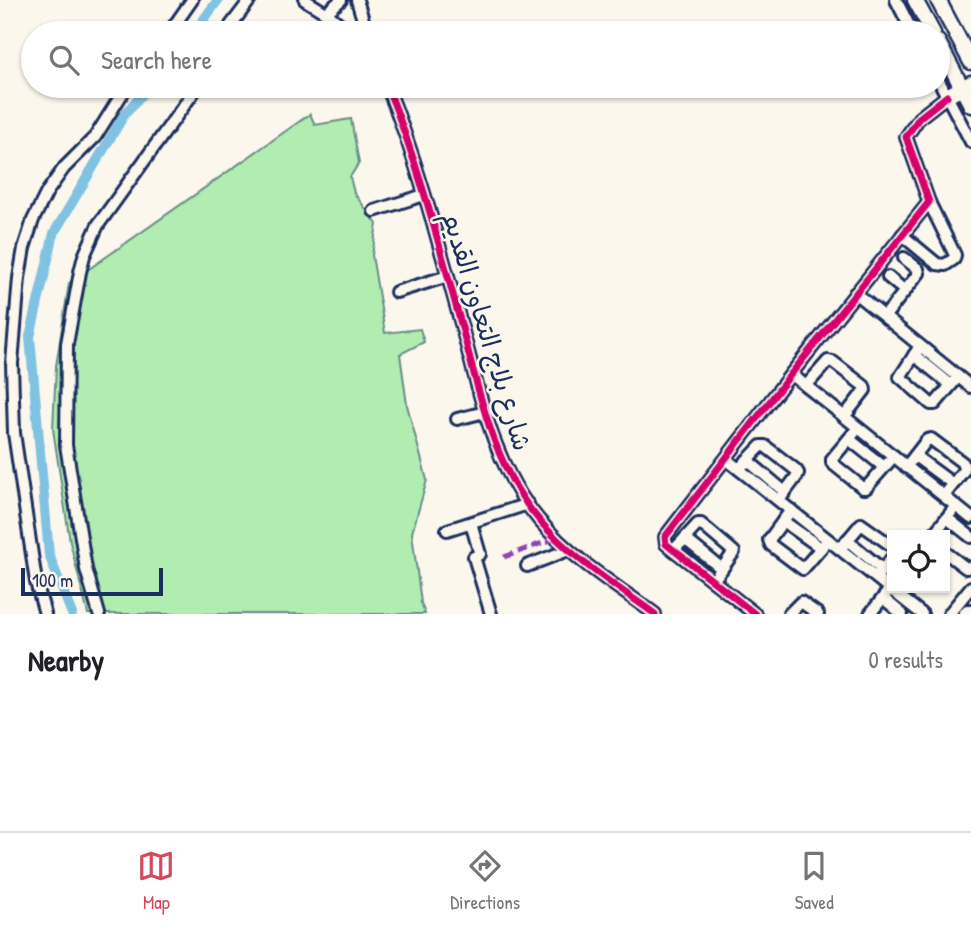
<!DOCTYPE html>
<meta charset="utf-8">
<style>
:root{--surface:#fff;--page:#f2f2f2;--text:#202124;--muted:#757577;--line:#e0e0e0;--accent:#d1495b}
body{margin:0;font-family:"Patrick Hand","Playpen Sans Arabic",sans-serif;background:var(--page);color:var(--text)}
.controls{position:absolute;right:21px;bottom:21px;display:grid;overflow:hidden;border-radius:0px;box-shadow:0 2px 5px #0004}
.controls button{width:63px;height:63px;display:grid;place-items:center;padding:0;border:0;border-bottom:2px solid var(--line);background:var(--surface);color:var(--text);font:35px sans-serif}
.scale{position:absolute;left:21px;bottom:18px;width:142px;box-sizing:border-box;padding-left:7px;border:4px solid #1b2f5e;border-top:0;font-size:19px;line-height:24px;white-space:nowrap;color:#1b2f5e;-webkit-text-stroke:5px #fbf7ec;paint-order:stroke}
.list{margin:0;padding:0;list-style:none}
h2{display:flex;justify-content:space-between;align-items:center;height:91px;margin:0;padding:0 28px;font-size:30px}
h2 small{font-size:23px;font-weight:400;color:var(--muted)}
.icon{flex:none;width:38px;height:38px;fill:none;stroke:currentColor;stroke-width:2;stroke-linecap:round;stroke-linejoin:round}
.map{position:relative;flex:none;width:971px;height:614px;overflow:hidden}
.search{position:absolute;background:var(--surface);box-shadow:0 2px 5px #0004;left:21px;right:21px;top:21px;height:77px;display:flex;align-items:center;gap:18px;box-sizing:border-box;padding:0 24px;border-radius:38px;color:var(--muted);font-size:26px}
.sheet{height:217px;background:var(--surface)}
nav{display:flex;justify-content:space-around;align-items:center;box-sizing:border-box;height:98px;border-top:2px solid var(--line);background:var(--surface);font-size:19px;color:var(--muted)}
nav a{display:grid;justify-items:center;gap:4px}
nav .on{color:var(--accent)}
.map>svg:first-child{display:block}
.green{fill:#b1ecb1;stroke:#668e88;stroke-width:2}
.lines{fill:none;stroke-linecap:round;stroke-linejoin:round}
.canal{stroke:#80c2e1;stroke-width:10}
.minor-casing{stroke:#1b2f5e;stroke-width:16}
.major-casing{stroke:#1b2f5e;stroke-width:19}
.minor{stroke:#fbf7ec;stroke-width:10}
.major{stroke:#fbf7ec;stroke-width:14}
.quiet{stroke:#8e44ad;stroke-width:5;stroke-dasharray:10 5;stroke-linecap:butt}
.cycleway-casing{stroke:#fbf7ec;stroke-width:11}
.cycleway{stroke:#d6006c;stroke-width:7}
.labels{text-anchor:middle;stroke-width:5;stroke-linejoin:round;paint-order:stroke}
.street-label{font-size:26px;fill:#1b2f5e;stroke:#fbf7ec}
</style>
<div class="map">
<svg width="971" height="614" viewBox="0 0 971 614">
<rect width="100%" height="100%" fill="#fbf7ec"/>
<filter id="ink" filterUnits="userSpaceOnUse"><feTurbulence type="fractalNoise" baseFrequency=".0143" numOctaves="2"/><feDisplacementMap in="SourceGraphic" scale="14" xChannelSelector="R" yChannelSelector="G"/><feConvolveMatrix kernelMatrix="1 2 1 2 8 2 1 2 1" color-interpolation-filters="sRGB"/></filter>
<g filter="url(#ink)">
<polygon class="green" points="310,114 315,125 351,119 359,163 350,177 354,193 377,224 372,255 385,333 420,329 424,342 400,354 407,405 427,480 412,533 421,603 425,614 88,614 70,542 53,429 56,366 69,283"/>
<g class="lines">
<g class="canal">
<polyline points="194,33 218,0"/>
<polyline points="72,614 49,555 30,337 54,233 124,115 149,86"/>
</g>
<g class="minor-casing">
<g id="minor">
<polyline points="305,0 326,13 351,33"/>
<polyline points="357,0 367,33"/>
<polyline points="896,0 913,33"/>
<polyline points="326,13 341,0"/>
<polyline points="169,33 192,0"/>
<polyline points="228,33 231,25 250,0"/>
<polyline points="938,79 971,142"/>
<path d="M387,86c31,77 52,158 74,238 18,67 32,142 78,196 32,38 76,65 116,94"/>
<polyline points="374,211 424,195"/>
<polyline points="902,235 937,264 945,265 954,259 955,255 929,202"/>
<polyline points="888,277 905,291"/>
<polyline points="396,292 448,276"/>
<polyline points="855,293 971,387"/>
<polyline points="885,316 919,273 918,269 904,258"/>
<polyline points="920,346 900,377 931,404 935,404 958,377"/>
<polyline points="914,355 951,385"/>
<polyline points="791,374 971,518"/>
<polyline points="806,386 828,361 833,362 864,386 865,390 844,417"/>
<polyline points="457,419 485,412"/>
<polyline points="858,428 832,459 832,463 863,488 866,488 894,456"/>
<polyline points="849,439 884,467"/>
<polyline points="915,456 953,484"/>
<polyline points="726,459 922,614"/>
<polyline points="747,460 785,492"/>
<polyline points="906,467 927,440 931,439 963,463 964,470 944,496"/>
<polyline points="739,469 761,446 765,446 796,470 798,473 797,476 779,500"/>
<polyline points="791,510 769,540 771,545 803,569 828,540"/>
<polyline points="947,518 971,537"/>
<polyline points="783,521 821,548"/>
<polyline points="471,523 480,554 474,557 491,614"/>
<polyline points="447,530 528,504"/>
<polyline points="933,535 956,506"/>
<polyline points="685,539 722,569"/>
<polyline points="847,540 883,570"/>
<polyline points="840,549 861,524 892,546"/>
<polyline points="674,550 698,524 701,524 734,552 713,581"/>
<polyline points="945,552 966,568 971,567"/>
<polyline points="527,566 568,550"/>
<polyline points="878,575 892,558"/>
<polyline points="883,598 902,614"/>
<polyline points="45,614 36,582 14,433 12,363 19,278 24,248 33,220 47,192 64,168 95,137 127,86"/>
<polyline points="99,614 86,569 66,445 67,344 80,272 84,256 98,225 198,86"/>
<polyline points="755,614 666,544 665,537 791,374 929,202 906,137 919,118 947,96"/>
<polyline points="789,614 801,602 818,614"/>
<polyline points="870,614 890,589"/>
<polyline points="949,614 971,587"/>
<polyline points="964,614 967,610 971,610"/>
</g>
</g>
<g class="major-casing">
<g id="major">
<polyline points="915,0 933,33"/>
<polyline points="938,0 971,62"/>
<polyline points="938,42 971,105"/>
<polyline points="947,96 971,83"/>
</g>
</g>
<use href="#minor" class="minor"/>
<use href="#major" class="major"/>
<polyline class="quiet" points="504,557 556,538"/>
<g class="cycleway-casing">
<g id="cycleway">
<path d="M387,86c31,77 52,158 74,238 18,67 32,142 78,196 32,38 76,65 116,94"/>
<polyline points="755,614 666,544 665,537 791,374 929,202 906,137 919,118 947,96"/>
</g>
</g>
<use href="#cycleway" class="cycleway"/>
</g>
</g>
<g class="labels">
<g class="street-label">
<text transform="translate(487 331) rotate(73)" y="9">شارع بلاج التعاون القديم</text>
</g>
</g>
</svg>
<div class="controls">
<button><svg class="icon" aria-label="locate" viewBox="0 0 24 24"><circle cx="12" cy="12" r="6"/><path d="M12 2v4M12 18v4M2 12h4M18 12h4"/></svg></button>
</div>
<div class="scale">100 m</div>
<div class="search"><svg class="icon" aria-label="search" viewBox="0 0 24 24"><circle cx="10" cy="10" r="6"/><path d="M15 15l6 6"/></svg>Search here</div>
</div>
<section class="sheet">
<h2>Nearby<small>0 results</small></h2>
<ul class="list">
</ul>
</section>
<nav>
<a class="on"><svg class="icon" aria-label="map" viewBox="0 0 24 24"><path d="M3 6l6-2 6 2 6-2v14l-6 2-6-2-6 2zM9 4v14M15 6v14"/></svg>Map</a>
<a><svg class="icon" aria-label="directions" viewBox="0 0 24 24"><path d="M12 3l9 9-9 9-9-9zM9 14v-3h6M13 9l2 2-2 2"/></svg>Directions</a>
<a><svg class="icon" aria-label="saved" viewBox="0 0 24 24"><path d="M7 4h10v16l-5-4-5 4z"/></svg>Saved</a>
</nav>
